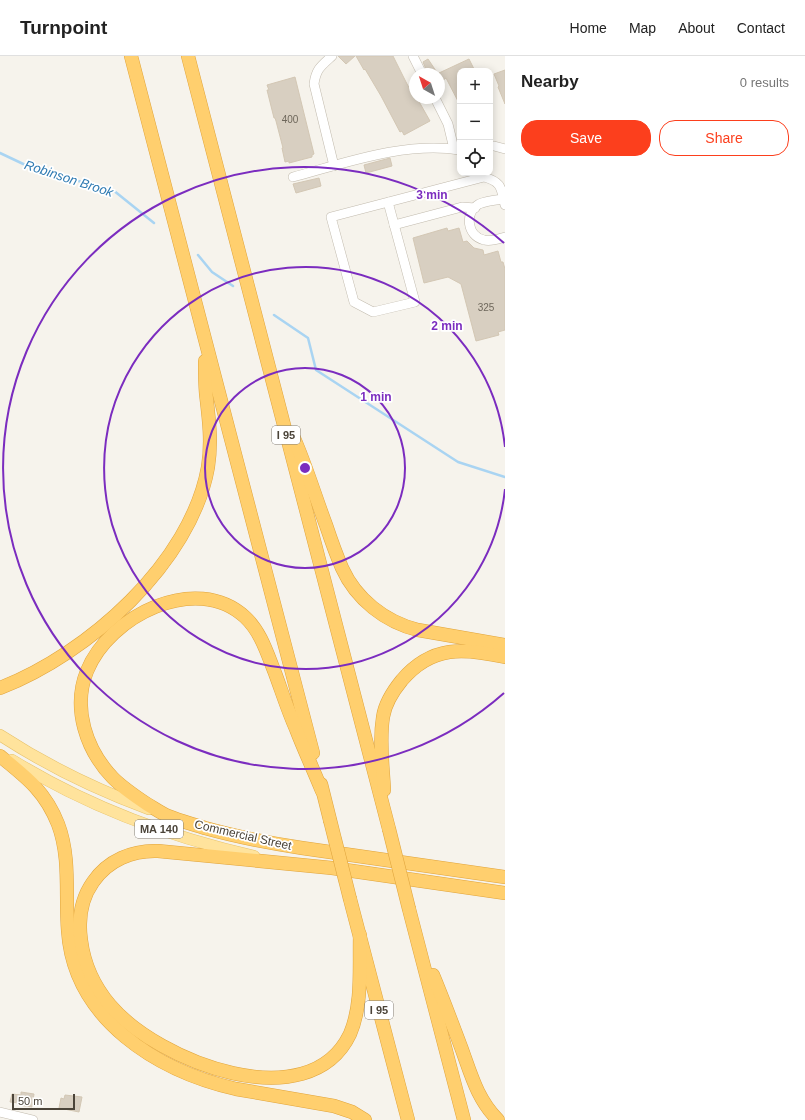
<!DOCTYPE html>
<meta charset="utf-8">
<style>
:root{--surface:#fff;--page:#f6f6f6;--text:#222;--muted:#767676;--line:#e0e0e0;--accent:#fc3f1d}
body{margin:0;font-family:Helvetica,sans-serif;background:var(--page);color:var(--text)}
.controls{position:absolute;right:12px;top:12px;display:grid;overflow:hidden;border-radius:8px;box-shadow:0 2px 10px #0003}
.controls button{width:36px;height:36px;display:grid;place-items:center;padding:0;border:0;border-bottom:1px solid var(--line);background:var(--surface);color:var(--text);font:20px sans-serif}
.compass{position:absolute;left:409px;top:12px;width:36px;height:36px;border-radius:50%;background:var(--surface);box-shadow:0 2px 10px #0003;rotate:321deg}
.scale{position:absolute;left:12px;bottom:10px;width:63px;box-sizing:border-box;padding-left:4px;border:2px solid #4b4439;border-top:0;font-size:11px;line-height:14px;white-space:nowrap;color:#4b4439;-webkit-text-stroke:3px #fff;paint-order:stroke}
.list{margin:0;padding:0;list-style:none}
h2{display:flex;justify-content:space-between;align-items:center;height:52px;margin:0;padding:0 16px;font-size:17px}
h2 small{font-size:13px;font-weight:400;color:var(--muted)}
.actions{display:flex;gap:8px;padding:12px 16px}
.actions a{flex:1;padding:9px 0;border:1px solid var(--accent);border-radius:16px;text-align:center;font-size:14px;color:var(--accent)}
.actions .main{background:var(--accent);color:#fff}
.icon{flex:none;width:22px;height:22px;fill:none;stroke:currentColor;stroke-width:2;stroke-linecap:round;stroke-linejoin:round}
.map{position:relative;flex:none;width:505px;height:1064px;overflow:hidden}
header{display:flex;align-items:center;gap:24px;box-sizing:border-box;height:56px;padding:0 20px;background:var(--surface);border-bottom:1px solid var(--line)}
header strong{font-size:19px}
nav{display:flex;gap:22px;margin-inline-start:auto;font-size:14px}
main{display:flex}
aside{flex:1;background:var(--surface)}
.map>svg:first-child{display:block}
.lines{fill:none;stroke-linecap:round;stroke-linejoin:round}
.stream{stroke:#a9d4f2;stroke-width:2.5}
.building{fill:#d8cfc1;stroke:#d3c7b4}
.minor-casing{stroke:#c2bbae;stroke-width:10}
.major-casing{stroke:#e6c16a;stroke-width:12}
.highway-casing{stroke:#e0a43c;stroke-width:14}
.minor{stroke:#fff;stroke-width:9}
.major{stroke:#ffe39c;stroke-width:11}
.highway{stroke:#ffcf6e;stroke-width:13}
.highway-bridge-casing{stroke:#e0a43c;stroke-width:14;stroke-linecap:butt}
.highway-bridge{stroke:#ffcf6e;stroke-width:13}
.ring{fill:none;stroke:#7b2cbf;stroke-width:2}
.labels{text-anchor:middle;stroke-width:3.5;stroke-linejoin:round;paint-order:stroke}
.number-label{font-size:10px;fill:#6e675b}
.shield{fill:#fff;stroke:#817c74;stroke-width:1}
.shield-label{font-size:11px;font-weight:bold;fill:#4b4439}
.street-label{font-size:12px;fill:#4b4439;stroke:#fff}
.water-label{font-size:13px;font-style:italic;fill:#2e7ab2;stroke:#fff}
.centre{fill:#7b2cbf;stroke:#fff;stroke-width:2}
.ring-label{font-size:12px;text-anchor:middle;font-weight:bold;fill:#7b2cbf;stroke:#fff;stroke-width:3.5;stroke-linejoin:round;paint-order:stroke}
</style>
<header>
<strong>Turnpoint</strong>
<nav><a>Home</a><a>Map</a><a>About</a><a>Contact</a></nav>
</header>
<main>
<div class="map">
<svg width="505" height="1064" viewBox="0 0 505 1064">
<rect width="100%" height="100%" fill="#f6f3ec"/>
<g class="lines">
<g class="stream">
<polyline points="0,97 36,114 113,134 154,167"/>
<polyline points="198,199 212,216 233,230"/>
<polyline points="274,259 308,282 316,314 458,406 505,421"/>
</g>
</g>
<g class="building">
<polygon points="338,0 355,0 346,8"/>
<polygon points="356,0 393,0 406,26 414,41 415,40 415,42 417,42 430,65 404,79 402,75 400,76 381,40 365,13 364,14"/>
<polygon points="428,3 438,18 428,18 423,6"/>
<polygon points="469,3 475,15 460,15 460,49 446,22 439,27 439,17"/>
<polygon points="505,14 505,48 498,31 499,30 494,18"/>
<polygon points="295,21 314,98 312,99 312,101 289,107 289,105 285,106 282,92 283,92 276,65 275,62 274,62 267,34 269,34 267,29"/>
<polygon points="390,102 392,110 366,117 364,109"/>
<polygon points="319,122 321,130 296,137 293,128"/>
<polygon points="447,172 448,175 459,172 463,186 467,185 474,192 483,194 484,199 498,195 501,206 503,206 505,213 505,274 498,276 499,279 476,285 461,228 448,221 424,227 413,182"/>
<polygon points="21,1036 34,1038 32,1051 18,1049 19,1047 10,1046 12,1038 21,1039"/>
<polygon points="65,1039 82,1041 79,1056 59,1052 61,1042 64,1043"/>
</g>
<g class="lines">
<g class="minor-casing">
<g id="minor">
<path d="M332,0c-11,10 -16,13 -18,28l20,82"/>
<polyline points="413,0 422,18"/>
<polyline points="435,42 448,68 454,93"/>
<polyline points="490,90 494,90 505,93"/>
<path d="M293,121c52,-14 113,-36 167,-27"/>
<path d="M504,143c-8,1 -18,2 -25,5 -15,9 -12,32 5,36 7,2 14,-1 21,-3"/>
<path d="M388,146l27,100 -42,10 -19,-10 -23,-85 153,-40c18,5 17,11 21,28"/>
<polyline points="394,169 462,151 475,152"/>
<polyline points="0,1056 33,1064"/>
</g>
</g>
<g class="major-casing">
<g id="major">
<path d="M0,679c46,30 97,55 149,74"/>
<path d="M12,704c75,46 157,77 242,96"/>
</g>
</g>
<g class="highway-casing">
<g id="highway">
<polyline points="131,0 313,697"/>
<polyline points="188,0 389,773"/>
<path d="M293,380c13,29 22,60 33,89 5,15 10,29 16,43 14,31 43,54 76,62l87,15"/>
<path d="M0,632c88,-34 191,-125 208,-221 4,-25 1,-48 -2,-73 -1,-11 -1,-22 -1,-33"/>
<path d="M0,700c26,21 45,35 58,68 13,34 7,72 10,107 6,89 90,140 168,158l98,17 18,6 13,8"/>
<polyline points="321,728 330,764"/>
<path d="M384,734c-1,-24 -5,-48 -1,-73 2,-14 10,-26 19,-37 30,-35 62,-32 103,-23"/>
<path d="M322,735c-8,-20 -18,-41 -26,-62 -8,-18 -14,-37 -21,-56 -8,-20 -14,-41 -30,-56 -49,-45 -136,-1 -158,54 -15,37 -1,79 26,107 10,10 22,18 34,26 7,4 14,9 21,12 12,5 25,8 37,12 32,9 64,15 97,20l203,29"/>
<polyline points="350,843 408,1064"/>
<polyline points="409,853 464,1064"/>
<path d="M360,879c-1,31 3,69 -10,99 -41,86 -192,28 -240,-29 -16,-19 -26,-41 -29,-65 -3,-21 0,-41 12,-58 15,-22 40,-32 65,-31l174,17 173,25"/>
<path d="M433,919c10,24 19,48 28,72 10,27 16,52 37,73"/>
</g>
</g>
<use href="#minor" class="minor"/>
<use href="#major" class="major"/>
<use href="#highway" class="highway"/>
<g class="highway-bridge-casing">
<g id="highway-bridge">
<polyline points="330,764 350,843"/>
<polyline points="389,773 409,853"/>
</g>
</g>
<use href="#highway-bridge" class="highway-bridge"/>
</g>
<g class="ring">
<circle cx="305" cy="412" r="100"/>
<path d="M505 433A201 201 0 1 1 505 391"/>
<path d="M504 637A301 301 0 1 1 504 187"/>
</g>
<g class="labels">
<g class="number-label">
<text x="290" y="67">400</text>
<text x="486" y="255">325</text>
</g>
<g class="shield">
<rect x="272" y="370" width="28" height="18" rx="3"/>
<rect x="135" y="764" width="48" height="18" rx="3"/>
<rect x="365" y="945" width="28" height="18" rx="3"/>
</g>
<g class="shield-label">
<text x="286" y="383">I 95</text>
<text x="159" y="777">MA 140</text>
<text x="379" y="958">I 95</text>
</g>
<g class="street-label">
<text transform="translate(243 779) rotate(13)" y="4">Commercial Street</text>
</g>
<g class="water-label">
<text transform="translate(69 122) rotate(18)" y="5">Robinson Brook</text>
</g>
</g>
<circle cx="305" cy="412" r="6" class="centre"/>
<g class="ring-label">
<text x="432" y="143">3 min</text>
<text x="447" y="274">2 min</text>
<text x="376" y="345">1 min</text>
</g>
</svg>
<div class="controls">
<button>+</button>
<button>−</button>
<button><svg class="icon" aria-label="locate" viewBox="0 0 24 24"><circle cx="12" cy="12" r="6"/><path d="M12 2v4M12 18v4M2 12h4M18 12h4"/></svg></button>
</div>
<svg class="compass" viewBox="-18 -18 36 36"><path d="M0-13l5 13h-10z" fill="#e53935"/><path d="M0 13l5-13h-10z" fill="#767676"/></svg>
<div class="scale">50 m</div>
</div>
<aside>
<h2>Nearby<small>0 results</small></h2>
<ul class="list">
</ul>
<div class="actions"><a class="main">Save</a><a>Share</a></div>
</aside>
</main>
